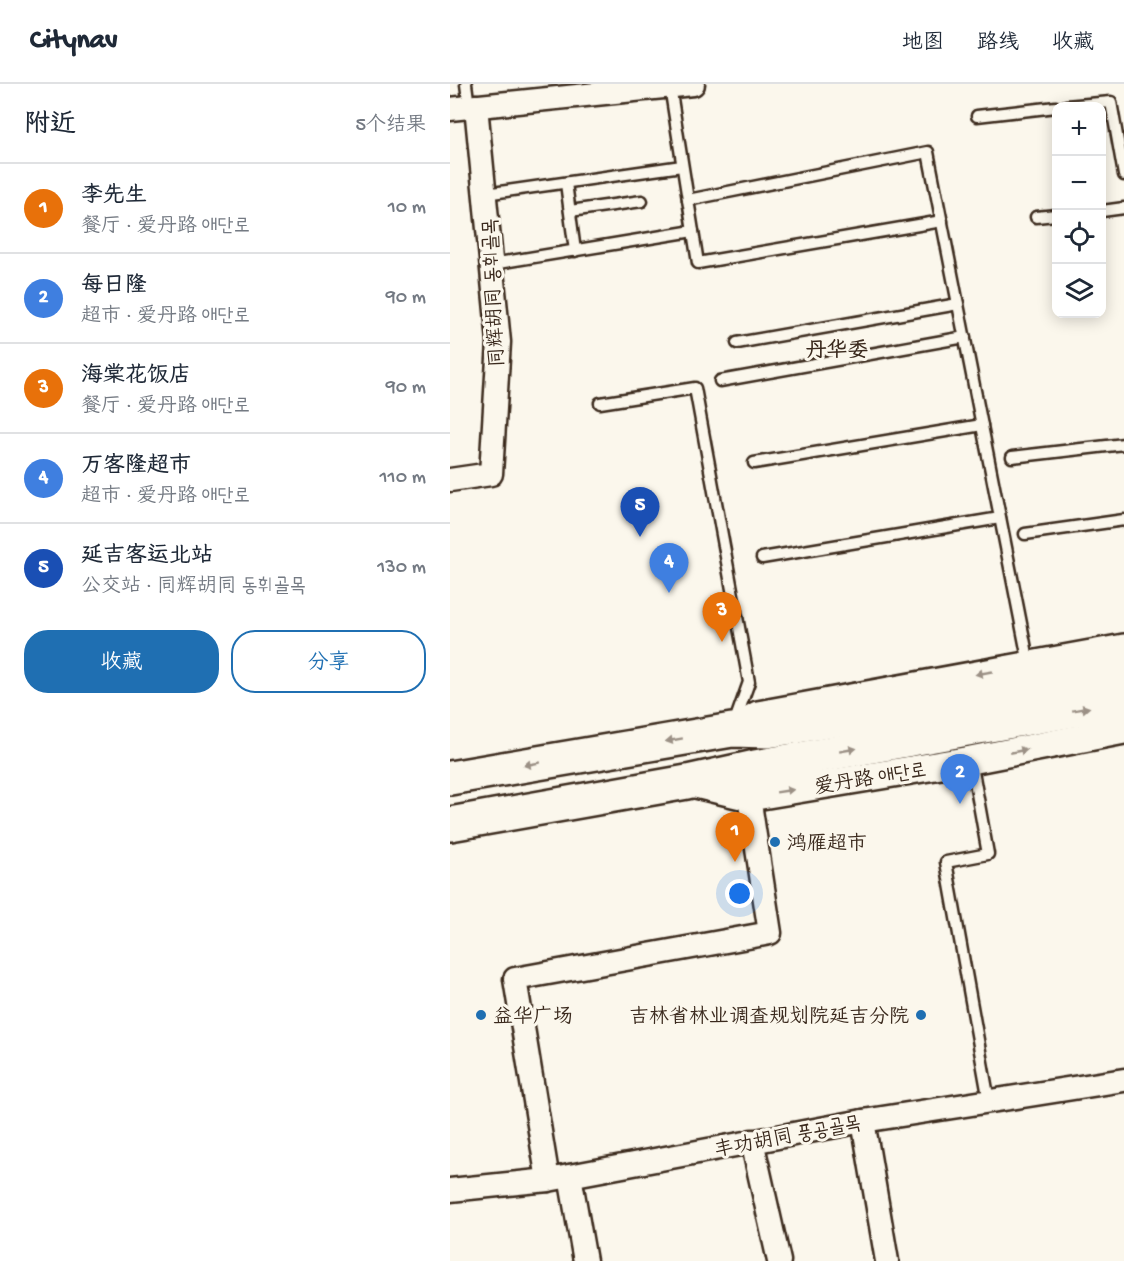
<!DOCTYPE html>
<html lang="zh">
<meta charset="utf-8">
<style>
:root{--surface:#fff;--page:#f6f6f7;--text:#1f2937;--muted:#747a83;--line:#e0e1e3;--accent:#1f6fb2}
body{margin:0;font-family:"Gochi Hand","LXGW WenKai TC","Poor Story",sans-serif;background:var(--page);color:var(--text)}
.controls{position:absolute;right:18px;top:18px;display:grid;overflow:hidden;border-radius:12px;box-shadow:0 3px 15px #0003}
.controls button{width:54px;height:54px;display:grid;place-items:center;padding:0;border:0;border-bottom:2px solid var(--line);background:var(--surface);color:var(--text);font:30px sans-serif}
.you{position:absolute;left:290px;top:810px;width:21px;height:21px;margin:-15px;border:4px solid #fff;border-radius:50%;background:#1a73e8;box-shadow:0 0 0 9px #1a73e833}
.badge{display:grid;place-items:center;width:39px;height:39px;border-radius:50%;background:var(--accent);color:#fff;font-size:20px;font-weight:700}
.pin{position:absolute;translate:-50% -50px;filter:drop-shadow(0 2px 3px #0008)}
.pin::after{content:'';position:absolute;top:32px;width:21px;height:18px;background:inherit;clip-path:polygon(0 0,100% 0,50% 100%)}
.list{margin:0;padding:0;list-style:none}
h2{display:flex;justify-content:space-between;align-items:center;height:78px;margin:0;padding:0 24px;font-size:26px}
h2 small{font-size:20px;font-weight:400;color:var(--muted)}
.list li{display:grid;grid-template-columns:39px 1fr auto;gap:18px;align-items:center;box-sizing:border-box;height:90px;padding:0 24px;border-top:2px solid var(--line)}
.list b{display:block;font-size:22px;white-space:nowrap}
.list p{margin:0;font-size:20px;white-space:nowrap;color:var(--muted)}
.list em{font-size:20px;font-style:normal;color:var(--muted)}
.actions{display:flex;gap:12px;padding:18px 24px}
.actions a{flex:1;padding:14px 0;border:2px solid var(--accent);border-radius:24px;text-align:center;font-size:21px;color:var(--accent)}
.actions .main{background:var(--accent);color:#fff}
.icon{flex:none;width:33px;height:33px;fill:none;stroke:currentColor;stroke-width:2;stroke-linecap:round;stroke-linejoin:round}
.map{position:relative;flex:none;width:674px;height:1177px;overflow:hidden}
header{display:flex;align-items:center;gap:36px;box-sizing:border-box;height:84px;padding:0 30px;background:var(--surface);border-bottom:2px solid var(--line)}
header strong{font-size:28px}
nav{display:flex;gap:33px;margin-inline-start:auto;font-size:21px}
main{display:flex}
aside{flex:1;background:var(--surface)}
.map>svg:first-child{display:block}
.lines{fill:none;stroke-linecap:round;stroke-linejoin:round}
.service-casing{stroke:#3b2a1e;stroke-width:15}
.minor-casing{stroke:#3b2a1e;stroke-width:27}
.tertiary-casing{stroke:#3b2a1e;stroke-width:32}
.primary-casing{stroke:#3b2a1e;stroke-width:38}
.service{stroke:#fbf7ec;stroke-width:10}
.minor{stroke:#fbf7ec;stroke-width:22}
.tertiary{stroke:#fbf7ec;stroke-width:27}
.primary{stroke:#fbf7ec;stroke-width:33}
.oneway{fill:#9b9085}
.poi-dot{fill:#1f6fb2;stroke:#fbf7ec;stroke-width:2}
.labels{text-anchor:middle;stroke-width:6;stroke-linejoin:round;paint-order:stroke}
.street-label{font-size:20px;fill:#3b2a1e;stroke:#fbf7ec}
.poi-label{font-size:20px;fill:#3b2a1e;stroke:#fbf7ec;text-anchor:start}
.neighbourhood-label{font-size:21px;font-weight:bold;fill:#3b2a1e;stroke:#fbf7ec}
</style>
<header>
<strong>Citynav</strong>
<nav><a>地图</a><a>路线</a><a>收藏</a></nav>
</header>
<main>
<aside>
<h2>附近<small>5个结果</small></h2>
<ul class="list">
<li><span class="badge" style="background:#e8710a">1</span><div><b>李先生</b><p>餐厅 · 爱丹路 애단로</p></div><em>10 m</em></li>
<li><span class="badge" style="background:#3f7fe0">2</span><div><b>每日隆</b><p>超市 · 爱丹路 애단로</p></div><em>90 m</em></li>
<li><span class="badge" style="background:#e8710a">3</span><div><b>海棠花饭店</b><p>餐厅 · 爱丹路 애단로</p></div><em>90 m</em></li>
<li><span class="badge" style="background:#3f7fe0">4</span><div><b>万客隆超市</b><p>超市 · 爱丹路 애단로</p></div><em>110 m</em></li>
<li><span class="badge" style="background:#1a4fb4">5</span><div><b>延吉客运北站</b><p>公交站 · 同辉胡同 동휘골목</p></div><em>130 m</em></li>
</ul>
<div class="actions"><a class="main">收藏</a><a>分享</a></div>
</aside>
<div class="map">
<svg width="674" height="1177" viewBox="0 0 674 1177">
<rect width="100%" height="100%" fill="#fbf7ec"/>
<filter id="ink" filterUnits="userSpaceOnUse"><feTurbulence type="fractalNoise" baseFrequency=".0167" numOctaves="2"/><feDisplacementMap in="SourceGraphic" scale="12" xChannelSelector="R" yChannelSelector="G"/><feConvolveMatrix kernelMatrix="1 2 1 2 8 2 1 2 1" color-interpolation-filters="sRGB"/></filter>
<g filter="url(#ink)">
<g class="lines">
<g class="service-casing">
<g id="service">
<polyline points="16,0 19,23"/>
<polyline points="220,2 248,179 492,137"/>
<polyline points="616,22 661,18 674,91"/>
<polyline points="527,32 606,23"/>
<polyline points="116,99 125,167"/>
<polyline points="35,110 232,82"/>
<polyline points="238,116 478,68 579,580"/>
<polyline points="120,127 192,117"/>
<polyline points="652,127 674,124"/>
<polyline points="586,133 606,131"/>
<polyline points="42,180 243,147"/>
<polyline points="287,259 508,220"/>
<polyline points="270,297 515,253"/>
<polyline points="150,319 245,304 299,598 284,640"/>
<polyline points="562,373 674,360"/>
<polyline points="304,379 532,341"/>
<polyline points="575,450 674,436"/>
<polyline points="312,474 550,434"/>
<polyline points="521,676 538,770 496,778 539,1017"/>
</g>
</g>
<g class="minor-casing">
<g id="minor">
<polyline points="0,25 243,0"/>
<polyline points="0,396 41,390 49,258 26,22"/>
<polyline points="413,1037 437,1177"/>
<polyline points="302,1057 329,1177"/>
<polyline points="120,1092 135,1177"/>
<polyline points="98,1096 65,895 320,849 299,713"/>
<polyline points="0,1106 98,1096 413,1037 674,996"/>
</g>
</g>
<g class="tertiary-casing">
<g id="tertiary">
<polyline points="282,646 308,631 674,564"/>
<polyline points="237,698 299,713 521,676 674,646"/>
</g>
</g>
<g class="primary-casing">
<g id="primary">
<polyline points="0,694 282,646 317,647 674,589"/>
<polyline points="0,740 237,698 305,683 674,617"/>
</g>
</g>
<use href="#service" class="service"/>
<use href="#minor" class="minor"/>
<use href="#tertiary" class="tertiary"/>
<use href="#primary" class="primary"/>
</g>
<defs><path id="oneway-solid" d="M-6-.8H1V-3.2L6.5 0L1 3.2V.8H-6Z" transform="scale(1.5)"/></defs>
<g class="oneway">
<use href="#oneway-solid" transform="translate(534 589) rotate(170)"/>
<use href="#oneway-solid" transform="translate(631 625) rotate(-10)"/>
<use href="#oneway-solid" transform="translate(224 656) rotate(170)"/>
<use href="#oneway-solid" transform="translate(398 666) rotate(-10)"/>
<use href="#oneway-solid" transform="translate(569 667) rotate(-11)"/>
<use href="#oneway-solid" transform="translate(82 680) rotate(170)"/>
<use href="#oneway-solid" transform="translate(335 707) rotate(-9)"/>
</g>
</g>
<g class="poi-dot">
<circle cx="325" cy="758" r="6"/>
<circle cx="31" cy="931" r="6"/>
<circle cx="471" cy="931" r="6"/>
</g>
<g class="labels">
<g class="street-label">
<text transform="translate(42 209) rotate(-93)" y="7">同辉胡同 동휘골목</text>
<text transform="translate(420 693) rotate(-9)" y="7">爱丹路 애단로</text>
<text transform="translate(337 1051) rotate(-11)" y="7">丰功胡同 풍공골목</text>
</g>
<g class="poi-label">
<text x="337" y="765">鸿雁超市</text>
<text x="43" y="938">益华广场</text>
<text x="459" y="938" text-anchor="end">吉林省林业调查规划院延吉分院</text>
</g>
<g class="neighbourhood-label">
<text x="387" y="272">丹华委</text>
</g>
</g>
</svg>
<div class="controls">
<button>+</button>
<button>−</button>
<button><svg class="icon" aria-label="locate" viewBox="0 0 24 24"><circle cx="12" cy="12" r="6"/><path d="M12 2v4M12 18v4M2 12h4M18 12h4"/></svg></button>
<button><svg class="icon" aria-label="layers" viewBox="0 0 24 24"><path d="M12 4l9 5-9 5-9-5zM3 14l9 5 9-5"/></svg></button>
</div>
<div class="you"></div>
<div class="pin badge" style="left:285px;top:778px;background:#e8710a">1</div>
<div class="pin badge" style="left:510px;top:720px;background:#3f7fe0">2</div>
<div class="pin badge" style="left:272px;top:558px;background:#e8710a">3</div>
<div class="pin badge" style="left:219px;top:509px;background:#3f7fe0">4</div>
<div class="pin badge" style="left:190px;top:453px;background:#1a4fb4">5</div>
</div>
</main>
